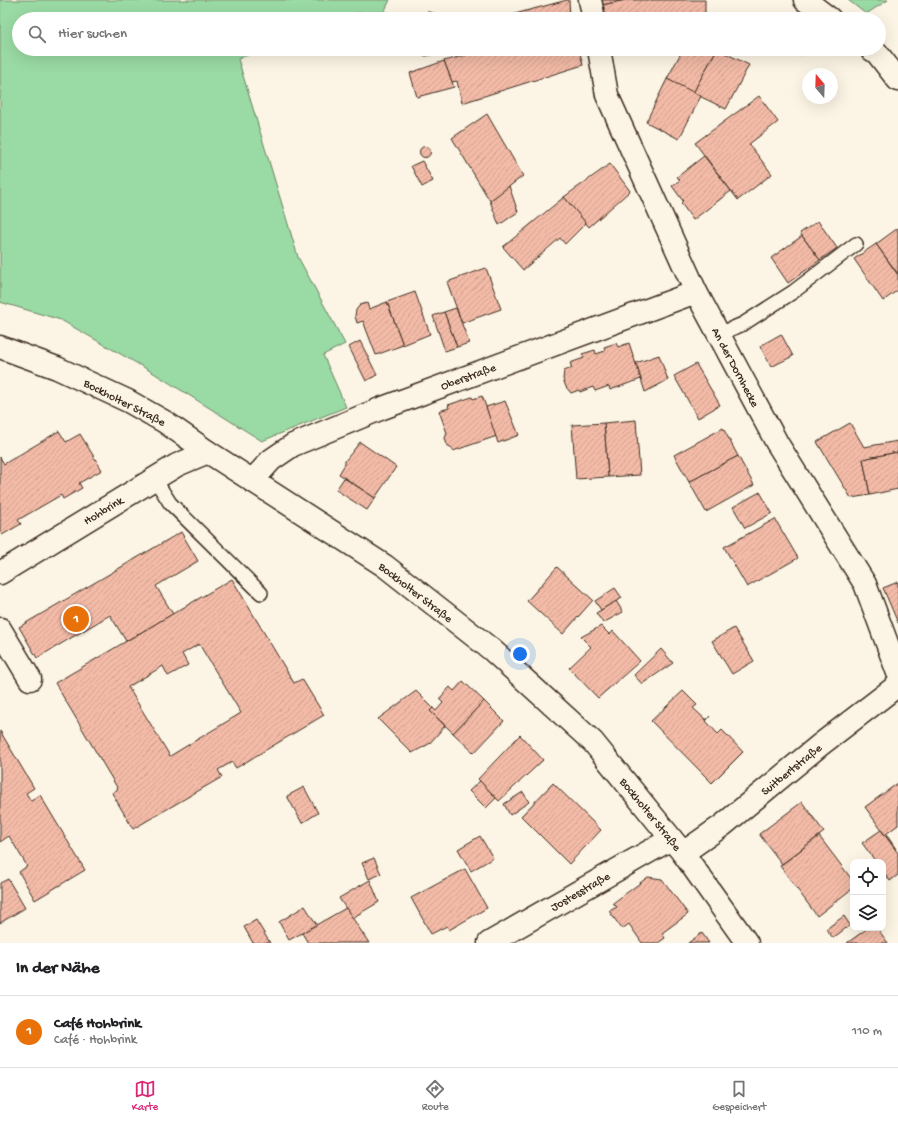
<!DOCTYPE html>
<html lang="de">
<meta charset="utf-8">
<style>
:root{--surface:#fff;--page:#f2f2f2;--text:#202124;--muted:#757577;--line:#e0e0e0;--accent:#db2777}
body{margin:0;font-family:"Gochi Hand",sans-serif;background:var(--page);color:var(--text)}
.controls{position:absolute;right:12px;bottom:12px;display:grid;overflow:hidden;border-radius:8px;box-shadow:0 4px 16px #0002}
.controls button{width:36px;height:36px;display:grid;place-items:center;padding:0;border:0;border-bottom:1px solid var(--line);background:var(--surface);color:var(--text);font:20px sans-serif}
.compass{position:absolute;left:802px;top:68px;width:36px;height:36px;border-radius:50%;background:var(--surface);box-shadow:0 4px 16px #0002;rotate:341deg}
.you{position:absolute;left:520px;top:654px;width:14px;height:14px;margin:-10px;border:3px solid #fff;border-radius:50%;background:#1a73e8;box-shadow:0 0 0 6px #1a73e833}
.badge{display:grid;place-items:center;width:26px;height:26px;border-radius:50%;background:var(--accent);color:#fff;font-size:13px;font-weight:700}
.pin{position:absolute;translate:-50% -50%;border:2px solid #fff;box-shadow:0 1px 4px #0006}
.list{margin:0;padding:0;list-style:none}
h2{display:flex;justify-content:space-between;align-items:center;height:52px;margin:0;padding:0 16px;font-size:17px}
h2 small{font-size:13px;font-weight:400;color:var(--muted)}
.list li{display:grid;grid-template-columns:26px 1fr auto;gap:12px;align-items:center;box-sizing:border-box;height:72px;padding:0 16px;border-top:1px solid var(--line)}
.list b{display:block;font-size:15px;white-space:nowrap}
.list p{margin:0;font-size:13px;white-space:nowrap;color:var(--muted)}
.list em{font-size:13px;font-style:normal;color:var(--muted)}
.icon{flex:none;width:22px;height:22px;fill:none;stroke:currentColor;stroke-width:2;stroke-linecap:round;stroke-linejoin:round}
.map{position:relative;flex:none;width:898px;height:943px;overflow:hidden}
.search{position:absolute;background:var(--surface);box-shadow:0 4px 16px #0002;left:12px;right:12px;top:12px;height:44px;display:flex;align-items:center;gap:10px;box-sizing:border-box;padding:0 14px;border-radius:22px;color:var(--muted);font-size:15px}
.sheet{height:124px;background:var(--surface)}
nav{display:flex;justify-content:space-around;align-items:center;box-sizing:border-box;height:56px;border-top:1px solid var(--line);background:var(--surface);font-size:11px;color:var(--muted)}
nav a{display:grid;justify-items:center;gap:2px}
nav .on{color:var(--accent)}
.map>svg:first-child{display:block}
.green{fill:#9adaa4;stroke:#6a8261}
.building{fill:url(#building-hatch);stroke:#3b2a1e;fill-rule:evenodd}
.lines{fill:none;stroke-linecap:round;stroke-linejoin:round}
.lane-casing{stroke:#3b2a1e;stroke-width:16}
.street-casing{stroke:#3b2a1e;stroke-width:25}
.secondary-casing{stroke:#3b2a1e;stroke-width:25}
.lane{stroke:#fcf5e5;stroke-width:13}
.street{stroke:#fcf5e5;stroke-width:22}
.secondary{stroke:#fcf5e5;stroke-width:22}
.labels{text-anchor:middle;stroke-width:4;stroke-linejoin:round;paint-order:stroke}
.street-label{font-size:12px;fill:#3b2a1e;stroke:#fcf5e5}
</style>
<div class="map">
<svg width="898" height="943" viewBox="0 0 898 943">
<defs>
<pattern id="building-hatch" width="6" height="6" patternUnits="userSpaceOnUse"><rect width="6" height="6" fill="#f3bba7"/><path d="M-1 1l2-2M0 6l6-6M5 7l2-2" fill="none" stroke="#d1a18f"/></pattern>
</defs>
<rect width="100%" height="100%" fill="#fcf5e5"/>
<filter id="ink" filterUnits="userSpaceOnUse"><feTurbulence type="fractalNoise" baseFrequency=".025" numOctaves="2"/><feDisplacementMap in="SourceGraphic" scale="8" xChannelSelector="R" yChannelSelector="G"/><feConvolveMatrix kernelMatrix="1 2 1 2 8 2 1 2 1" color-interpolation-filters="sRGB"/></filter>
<g filter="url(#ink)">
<g class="green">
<polygon points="0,0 390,0 384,12 357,13 341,19 19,19 19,49 263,49 238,59 298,257 345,344 323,355 346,407 262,441 152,372 61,320 0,302"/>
<polygon points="848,0 888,0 866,14"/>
</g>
<g class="building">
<polygon points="567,0 569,0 570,19 496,19"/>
<polygon points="601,0 626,0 602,5"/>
<polygon points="626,0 705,0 705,19 604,19 602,5"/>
<polygon points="429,12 437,14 443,19 411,19 420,13"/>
<polygon points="412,49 443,49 434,54 426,56 418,53"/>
<polygon points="472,49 488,49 472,53"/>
<polygon points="488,49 579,49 583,65 462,103 457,81 452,82 444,61"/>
<polygon points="683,49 717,49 693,93 667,79"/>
<polygon points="717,49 749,65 726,109 693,93"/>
<polygon points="798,49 807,49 808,53 799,55"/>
<polygon points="444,61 454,87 417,97 410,73"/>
<polygon points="667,79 701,96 679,139 646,122"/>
<polygon points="759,96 778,122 749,144 772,174 738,200 695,143"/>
<polygon points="487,114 523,176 490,201 452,138"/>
<circle cx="425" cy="152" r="5.5"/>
<polygon points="704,156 731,191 693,220 681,203 683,201 672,186 680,180 677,177"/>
<polygon points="422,161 433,181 422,187 411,166"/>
<polygon points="610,164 630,191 589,227 564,197"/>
<polygon points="509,186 518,212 499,225 490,201"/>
<polygon points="564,197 586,223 565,244 560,238 523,270 503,247"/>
<polygon points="818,221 837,248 820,260 800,233"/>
<polygon points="898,228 898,274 876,244"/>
<polygon points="802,236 820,260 788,283 771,258"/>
<polygon points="876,244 898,275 898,290 883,301 854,259"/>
<polygon points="486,268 501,309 462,323 447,282"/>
<polygon points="415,292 430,334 403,345 387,302"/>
<polygon points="387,302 403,345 376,355 363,321 357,323 355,316 356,310 360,305 367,303 369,309"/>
<polygon points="456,308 469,343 457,347 444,312"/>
<polygon points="444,312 457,347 445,351 433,316"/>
<polygon points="781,334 793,356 771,367 760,346"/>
<polygon points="360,341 377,375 366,381 349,347"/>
<polygon points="616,343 618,347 629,343 641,379 610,390 609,386 595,391 593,387 580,392 579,390 571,393 566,387 563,379 564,371 572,368 570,363 584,358 582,354 595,350 596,354 605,351 604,347"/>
<polygon points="659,355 668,380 645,392 636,363"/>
<polygon points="696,364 720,405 698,418 674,376"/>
<polygon points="482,396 497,436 453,451 452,448 447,445 445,438 447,433 439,411 449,408 448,405 472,397 473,399"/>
<polygon points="505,401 519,435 498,443 486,407"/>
<polygon points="636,420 640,475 608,477 604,423"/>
<polygon points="604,423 608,477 576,479 572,425"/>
<polygon points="850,423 864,447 898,441 898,452 863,459 870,495 851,498 817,442"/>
<polygon points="723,428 738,456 689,482 674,455"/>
<polygon points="59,431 66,442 80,434 102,470 79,483 82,488 63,499 61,495 18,520 21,524 2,535 0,531 0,457 4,464"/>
<polygon points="360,442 396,467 375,498 339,474 345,464 345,461"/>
<polygon points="898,452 898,489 870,495 863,459"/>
<polygon points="738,456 754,485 706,512 689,482"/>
<polygon points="344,478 375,498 367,510 336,490"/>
<polygon points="760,492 772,513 745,528 733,507"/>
<polygon points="775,519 798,558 747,587 724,547"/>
<polygon points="181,532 198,561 156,586 173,614 126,641 110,615 37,658 19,627"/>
<polygon points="557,567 593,600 563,634 527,601"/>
<path d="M232,579l62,104 8,-4 22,36 -88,53 -4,-6 -14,8 4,7 -89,52 -21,-36 6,-4 -63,-106zM199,644l42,69 -71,43 -42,-69 35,-21 5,10 20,-11 -6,-11z"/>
<polygon points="898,582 898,623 883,588"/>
<polygon points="615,588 622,598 601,610 595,601"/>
<polygon points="616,601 623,612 603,623 596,613"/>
<polygon points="601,626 610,635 613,631 640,661 598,698 569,668 591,647 581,637"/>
<polygon points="734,628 754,661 732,674 712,641"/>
<polygon points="661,649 673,663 642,684 634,675"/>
<polygon points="463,681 484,701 453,733 430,711 433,708 436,711 443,703 439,699 450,687 454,691"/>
<polygon points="416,691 433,708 430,711 445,726 429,744 412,753 378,719"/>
<polygon points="683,691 697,705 693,708 706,720 710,716 706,721 718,734 722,730 743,752 712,783 651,721"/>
<polygon points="484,701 504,721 474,753 453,733"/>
<polygon points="0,731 34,788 26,793 31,801 40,795 85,870 35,900 19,872 27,866 9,836 0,842"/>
<polygon points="520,735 543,760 499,801 478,779"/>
<polygon points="480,781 496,798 486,808 469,791"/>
<polygon points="553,783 601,830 569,864 521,816"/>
<polygon points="898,783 898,825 886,834 896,849 895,849 865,807"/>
<polygon points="304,787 318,813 302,823 287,796"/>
<polygon points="523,792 529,802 510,815 504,804"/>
<polygon points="802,802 824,832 782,864 759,834"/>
<polygon points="881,830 898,853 898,875 890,881 883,871 883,862 876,862 862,843"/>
<polygon points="480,836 493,858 471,871 458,849"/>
<polygon points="819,836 853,881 853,888 817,916 780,866"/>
<polygon points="374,858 381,874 369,879 362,863"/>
<polygon points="465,869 487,908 449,930 447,926 431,934 411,898"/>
<polygon points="648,877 662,879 688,914 662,933 665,938 658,943 642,943 629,924 622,929 609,911 617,907 613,903"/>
<polygon points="8,879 25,908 0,923 0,883"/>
<polygon points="370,880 379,902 352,918 339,898"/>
<polygon points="305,906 317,925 289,940 279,922"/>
<polygon points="346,908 369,943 308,943 302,933"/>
<polygon points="844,916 850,925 833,938 826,929"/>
<polygon points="256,920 270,943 253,943 244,927"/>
<polygon points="868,928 877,928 888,943 847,943"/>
<polygon points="702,933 709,943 688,943"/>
</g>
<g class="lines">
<g class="lane-casing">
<g id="lane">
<polyline points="719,334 743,324 793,292 856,244"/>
<polyline points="154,478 170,503 261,593"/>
</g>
</g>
<g class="street-casing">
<g id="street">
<polyline points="590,0 594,19"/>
<polyline points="805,0 830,19"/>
<polyline points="599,49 607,95 696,292 777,443 865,584 898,673"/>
<polyline points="871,49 877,53 898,80"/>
<polyline points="252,481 271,460 293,445 380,409 696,292"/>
<polyline points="0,573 177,465 208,452"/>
<polyline points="0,629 30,679"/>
<polyline points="683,853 723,825 820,745 898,685"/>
<polyline points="489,943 671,839"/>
</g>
</g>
<g class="secondary-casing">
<polyline id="secondary" points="0,347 57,368 128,401 165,422 208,452 385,566 492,650 593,742 683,853 747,943"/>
</g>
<use href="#lane" class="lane"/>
<use href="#street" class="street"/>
<use href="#secondary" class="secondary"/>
</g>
</g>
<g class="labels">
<g class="street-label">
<text transform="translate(736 367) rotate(62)" y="4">An der Dornhecke</text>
<text transform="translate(468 376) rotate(-20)" y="4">Oberstraße</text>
<text transform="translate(125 402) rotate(27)" y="4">Bockholter Straße</text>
<text transform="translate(103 510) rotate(-31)" y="4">Hohbrink</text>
<text transform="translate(416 592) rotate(38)" y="4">Bockholter Straße</text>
<text transform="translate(791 769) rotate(-39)" y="4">Suitbertstraße</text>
<text transform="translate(651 814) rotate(51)" y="4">Bockholter Straße</text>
<text transform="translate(580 891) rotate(-30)" y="4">Jostesstraße</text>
</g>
</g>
</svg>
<div class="controls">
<button><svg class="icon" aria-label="locate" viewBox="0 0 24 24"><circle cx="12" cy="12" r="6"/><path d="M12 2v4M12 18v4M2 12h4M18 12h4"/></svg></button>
<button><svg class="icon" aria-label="layers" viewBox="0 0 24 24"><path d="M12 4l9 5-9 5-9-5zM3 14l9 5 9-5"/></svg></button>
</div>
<svg class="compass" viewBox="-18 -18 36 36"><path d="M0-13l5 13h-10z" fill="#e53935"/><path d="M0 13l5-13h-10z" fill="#757577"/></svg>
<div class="you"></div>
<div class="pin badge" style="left:76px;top:619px;background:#e8710a">1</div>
<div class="search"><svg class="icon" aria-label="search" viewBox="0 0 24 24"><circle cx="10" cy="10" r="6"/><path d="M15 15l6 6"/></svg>Hier suchen</div>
</div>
<section class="sheet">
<h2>In der Nähe<small></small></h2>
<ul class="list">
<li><span class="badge" style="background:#e8710a">1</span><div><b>Café Hohbrink</b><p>Café · Hohbrink</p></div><em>110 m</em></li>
</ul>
</section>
<nav>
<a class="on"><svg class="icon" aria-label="map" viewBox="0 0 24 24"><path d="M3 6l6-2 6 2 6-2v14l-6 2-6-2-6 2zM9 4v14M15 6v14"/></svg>Karte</a>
<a><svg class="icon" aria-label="directions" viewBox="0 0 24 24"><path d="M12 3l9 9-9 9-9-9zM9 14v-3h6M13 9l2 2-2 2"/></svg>Route</a>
<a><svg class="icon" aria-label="saved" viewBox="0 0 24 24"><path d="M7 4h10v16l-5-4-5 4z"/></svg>Gespeichert</a>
</nav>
